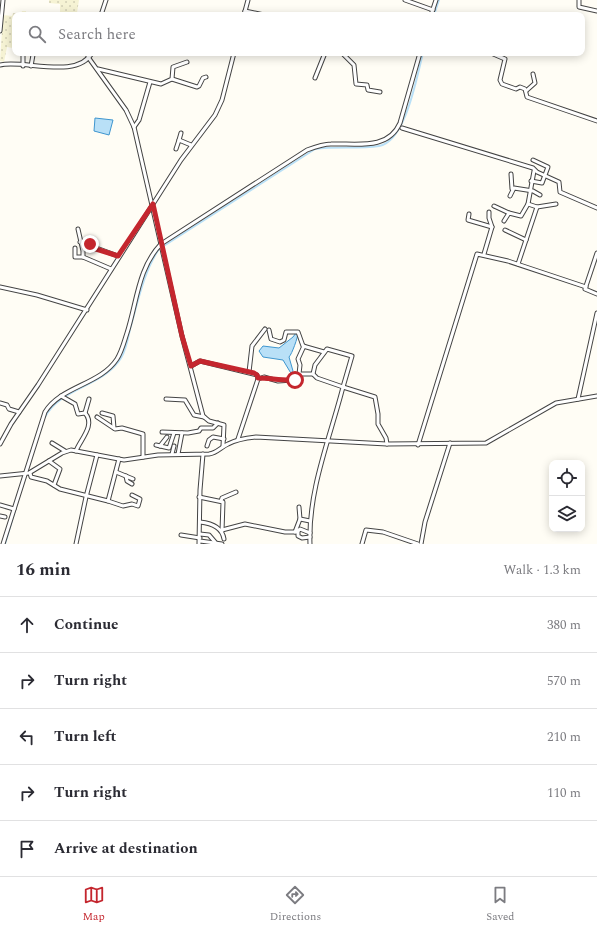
<!DOCTYPE html>
<meta charset="utf-8">
<style>
:root{--surface:#fff;--page:#f2f2f3;--text:#2b2b33;--muted:#7c7c81;--line:#e1e1e2;--accent:#c4262e}
body{margin:0;font-family:Spectral,serif;background:var(--page);color:var(--text)}
.controls{position:absolute;right:12px;bottom:12px;display:grid;overflow:hidden;border-radius:8px;box-shadow:0 2px 10px #0003}
.controls button{width:36px;height:36px;display:grid;place-items:center;padding:0;border:0;border-bottom:1px solid var(--line);background:var(--surface);color:var(--text);font:20px sans-serif}
.stop{position:absolute;width:12px;height:12px;margin:-9px;border:3px solid #c4262e;border-radius:50%;background:#fff}
.stop.end{background:#c4262e;border-color:#fff;box-shadow:0 1px 4px #0008}
.list{margin:0;padding:0;list-style:none}
h2{display:flex;justify-content:space-between;align-items:center;height:52px;margin:0;padding:0 16px;font-size:17px}
h2 small{font-size:13px;font-weight:400;color:var(--muted)}
.list li{display:grid;grid-template-columns:26px 1fr auto;gap:12px;align-items:center;box-sizing:border-box;height:56px;padding:0 16px;border-top:1px solid var(--line)}
.list b{display:block;font-size:15px;white-space:nowrap}
.list em{font-size:13px;font-style:normal;color:var(--muted)}
.icon{flex:none;width:22px;height:22px;fill:none;stroke:currentColor;stroke-width:2;stroke-linecap:round;stroke-linejoin:round}
.map{position:relative;flex:none;width:597px;height:544px;overflow:hidden}
.search{position:absolute;background:var(--surface);box-shadow:0 2px 10px #0003;left:12px;right:12px;top:12px;height:44px;display:flex;align-items:center;gap:10px;box-sizing:border-box;padding:0 14px;border-radius:8px;color:var(--muted);font-size:15px}
.sheet{height:332px;background:var(--surface)}
nav{display:flex;justify-content:space-around;align-items:center;box-sizing:border-box;height:56px;border-top:1px solid var(--line);background:var(--surface);font-size:11px;color:var(--muted)}
nav a{display:grid;justify-items:center;gap:2px}
nav .on{color:var(--accent)}
.map>svg:first-child{display:block}
.farmland{fill:url(#farmland-dots)}
.water{fill:#b9e0f7;stroke:#3f96cf}
.lines{fill:none;stroke-linecap:round;stroke-linejoin:round}
.canal{stroke:#b9e0f7;stroke-width:2}
.minor-casing{stroke:#444;stroke-width:5}
.minor{stroke:#fff;stroke-width:3}
.route{stroke:#c4262e;stroke-width:5}
</style>
<div class="map">
<svg width="597" height="544" viewBox="0 0 597 544">
<defs>
<pattern id="farmland-dots" width="8" height="8" patternUnits="userSpaceOnUse"><rect width="8" height="8" fill="#f6f3d4"/><path d="M2 2h.1M6 6h.1" fill="none" stroke="#d2cfb5" stroke-width="1.8" stroke-linecap="round"/></pattern>
</defs>
<rect width="100%" height="100%" fill="#fffdf5"/>
<g class="farmland">
<polygon points="49,0 79,0 77,13 86,15 45,15 46,12 60,13 60,4 49,3"/>
<polygon points="22,11 26,11 26,15 15,15 13,48 7,47 4,62 0,61 3,15 12,16 13,13 21,14"/>
</g>
<g class="water">
<polygon points="95,118 113,120 109,135 94,131"/>
<path d="M296,333h2c0,4 -6,21 -9,24l4,14 -1,4 -9,-15 -20,-3 -4,-6 4,-5 16,2 14,-11z"/>
</g>
<g class="lines">
<g class="canal">
<polyline points="434,15 439,0"/>
<path d="M45,417c16,-30 58,-30 76,-59 5,-8 7,-19 9,-29 8,-27 13,-56 29,-80l156,-100c21,-3 43,0 64,-3 27,-4 38,-71 44,-93"/>
<polyline points="5,544 16,507"/>
</g>
<g class="minor-casing">
<g id="minor">
<polyline points="405,0 433,10"/>
<polyline points="579,0 579,7 597,11"/>
<polyline points="245,11 264,15"/>
<polyline points="101,15 106,0"/>
<polyline points="244,15 248,0"/>
<polyline points="431,15 436,0"/>
<polyline points="0,31 3,0"/>
<polyline points="342,53 354,65 356,84 367,85 368,90 380,92"/>
<polyline points="491,53 505,59 500,80 502,84 516,89 520,87 525,89 527,97 597,121"/>
<polyline points="88,57 126,110 134,127 182,336 203,416 209,421 224,425 223,446"/>
<path d="M0,65c23,-6 77,15 92,-12"/>
<polyline points="23,66 23,53"/>
<polyline points="31,66 33,55"/>
<polyline points="98,69 161,84 172,79 173,67 187,62"/>
<polyline points="315,78 325,53"/>
<polyline points="172,79 197,87 199,86 203,78 206,77"/>
<polyline points="526,91 535,83 533,74"/>
<polyline points="134,127 139,120 150,82"/>
<polyline points="402,128 533,168 537,172 559,182 560,192 597,208"/>
<polyline points="179,140 181,133"/>
<polyline points="176,149 179,140 191,145"/>
<polyline points="534,171 528,204 537,207 556,204"/>
<polyline points="511,174 512,189"/>
<polyline points="531,181 542,183 548,167 533,160"/>
<polyline points="510,196 514,188 533,191 540,195"/>
<polyline points="494,206 509,213"/>
<polyline points="469,214 468,220 492,227"/>
<polyline points="504,221 509,213 521,216 528,204"/>
<polyline points="78,229 83,251 83,257 111,269"/>
<polyline points="505,230 526,240"/>
<polyline points="80,242 118,256"/>
<polyline points="75,248 75,257 83,257"/>
<polyline points="597,253 585,289 597,294"/>
<polyline points="484,254 492,227 489,218 489,212"/>
<polyline points="518,264 537,207"/>
<polyline points="0,287 37,295 87,310"/>
<polyline points="269,330 271,339 280,342 284,340 286,332 298,332 303,346 324,352"/>
<polyline points="191,366 200,361 257,375 258,379 238,439"/>
<polyline points="249,372 252,346 265,329"/>
<polyline points="299,374 300,365 298,359 304,346"/>
<polyline points="313,374 315,365 327,349 352,356 343,387 375,397 378,414 378,424 386,438 387,444"/>
<path d="M258,379l6,-2 14,4 15,-1 6,-6h14l4,4 26,9c-13,51 -35,103 -33,157"/>
<path d="M61,396l14,8 3,10 7,-1c11,12 -5,27 -9,38"/>
<polyline points="166,399 185,400 194,415 204,417"/>
<polyline points="578,399 597,313"/>
<polyline points="0,403 7,405 9,409 19,412"/>
<polyline points="85,413 89,399"/>
<polyline points="102,413 113,416 114,428"/>
<polyline points="97,417 115,429 122,428 143,434 143,457"/>
<polyline points="162,432 188,433 199,431 201,428 213,428 218,423"/>
<polyline points="52,443 65,451"/>
<polyline points="0,444 11,424 38,385 181,160 215,115 222,100 234,53"/>
<polyline points="156,445 169,448 174,433"/>
<polyline points="418,445 477,254 508,261 586,287"/>
<polyline points="160,446 167,437"/>
<polyline points="207,446 209,440 213,437 224,439"/>
<polyline points="172,454 174,446"/>
<polyline points="178,454 182,433"/>
<polyline points="119,459 108,501 123,506 132,504 138,506 140,499 132,495"/>
<polyline points="49,461 60,469 54,485"/>
<polyline points="116,472 133,479"/>
<polyline points="30,473 31,477 47,481 60,489 108,501"/>
<path d="M0,476l29,-3 33,-20 9,-3 53,10 34,-5 51,-1c8,-1 12,-7 19,-10 9,-5 18,-6 28,-7l131,7 99,-1 70,-40 41,-7"/>
<polyline points="126,476 127,481 132,484"/>
<polyline points="199,497 223,502 222,531"/>
<polyline points="221,501 222,498 236,492"/>
<polyline points="0,505 14,509"/>
<polyline points="299,507 300,519"/>
<polyline points="0,516 5,517"/>
<path d="M200,522c10,1 22,5 24,17"/>
<polyline points="222,530 245,524 285,532 297,532 300,529 310,533"/>
<polyline points="298,530 298,536 302,538 310,537"/>
<polyline points="295,532 300,519 310,521"/>
<polyline points="200,534 209,535 215,542"/>
<polyline points="181,535 200,538"/>
<polyline points="200,541 222,544"/>
<path d="M3,544l42,-132c16,-26 55,-27 72,-53 5,-8 7,-17 10,-26 10,-31 11,-65 34,-89l146,-94c8,-3 16,-6 24,-6 24,-1 57,7 69,-21l20,-70"/>
<polyline points="76,544 86,497 97,455"/>
<polyline points="199,544 200,490 203,454"/>
<polyline points="362,544 366,530 383,532 418,544"/>
<polyline points="421,544 425,522 450,443"/>
</g>
</g>
<use href="#minor" class="minor"/>
</g>
<g class="lines">
<path class="route" d="M90,244l6,5 22,7 35,-52 29,132 9,30 9,-5 54,12 3,2 1,3c12,0 24,3 37,2"/>
</g>
</svg>
<div class="controls">
<button><svg class="icon" aria-label="locate" viewBox="0 0 24 24"><circle cx="12" cy="12" r="6"/><path d="M12 2v4M12 18v4M2 12h4M18 12h4"/></svg></button>
<button><svg class="icon" aria-label="layers" viewBox="0 0 24 24"><path d="M12 4l9 5-9 5-9-5zM3 14l9 5 9-5"/></svg></button>
</div>
<div class="stop" style="left:295px;top:380px"></div>
<div class="stop end" style="left:90px;top:244px"></div>
<div class="search"><svg class="icon" aria-label="search" viewBox="0 0 24 24"><circle cx="10" cy="10" r="6"/><path d="M15 15l6 6"/></svg>Search here</div>
</div>
<section class="sheet">
<h2>16 min<small>Walk · 1.3 km</small></h2>
<ul class="list">
<li><svg class="icon" aria-label="ahead" viewBox="0 0 24 24"><path d="M12 20V5M6 11l6-6 6 6"/></svg><div><b>Continue</b></div><em>380 m</em></li>
<li><svg class="icon" aria-label="right" viewBox="0 0 24 24"><path d="M7 20v-9h11M14 6l5 5-5 5"/></svg><div><b>Turn right</b></div><em>570 m</em></li>
<li><svg class="icon" aria-label="left" viewBox="0 0 24 24"><path d="M17 20v-9H6M10 6l-5 5 5 5"/></svg><div><b>Turn left</b></div><em>210 m</em></li>
<li><svg class="icon" aria-label="right" viewBox="0 0 24 24"><path d="M7 20v-9h11M14 6l5 5-5 5"/></svg><div><b>Turn right</b></div><em>110 m</em></li>
<li><svg class="icon" aria-label="arrive" viewBox="0 0 24 24"><path d="M6 21V4h12l-3 4 3 4H6"/></svg><div><b>Arrive at destination</b></div></li>
</ul>
</section>
<nav>
<a class="on"><svg class="icon" aria-label="map" viewBox="0 0 24 24"><path d="M3 6l6-2 6 2 6-2v14l-6 2-6-2-6 2zM9 4v14M15 6v14"/></svg>Map</a>
<a><svg class="icon" aria-label="directions" viewBox="0 0 24 24"><path d="M12 3l9 9-9 9-9-9zM9 14v-3h6M13 9l2 2-2 2"/></svg>Directions</a>
<a><svg class="icon" aria-label="saved" viewBox="0 0 24 24"><path d="M7 4h10v16l-5-4-5 4z"/></svg>Saved</a>
</nav>
